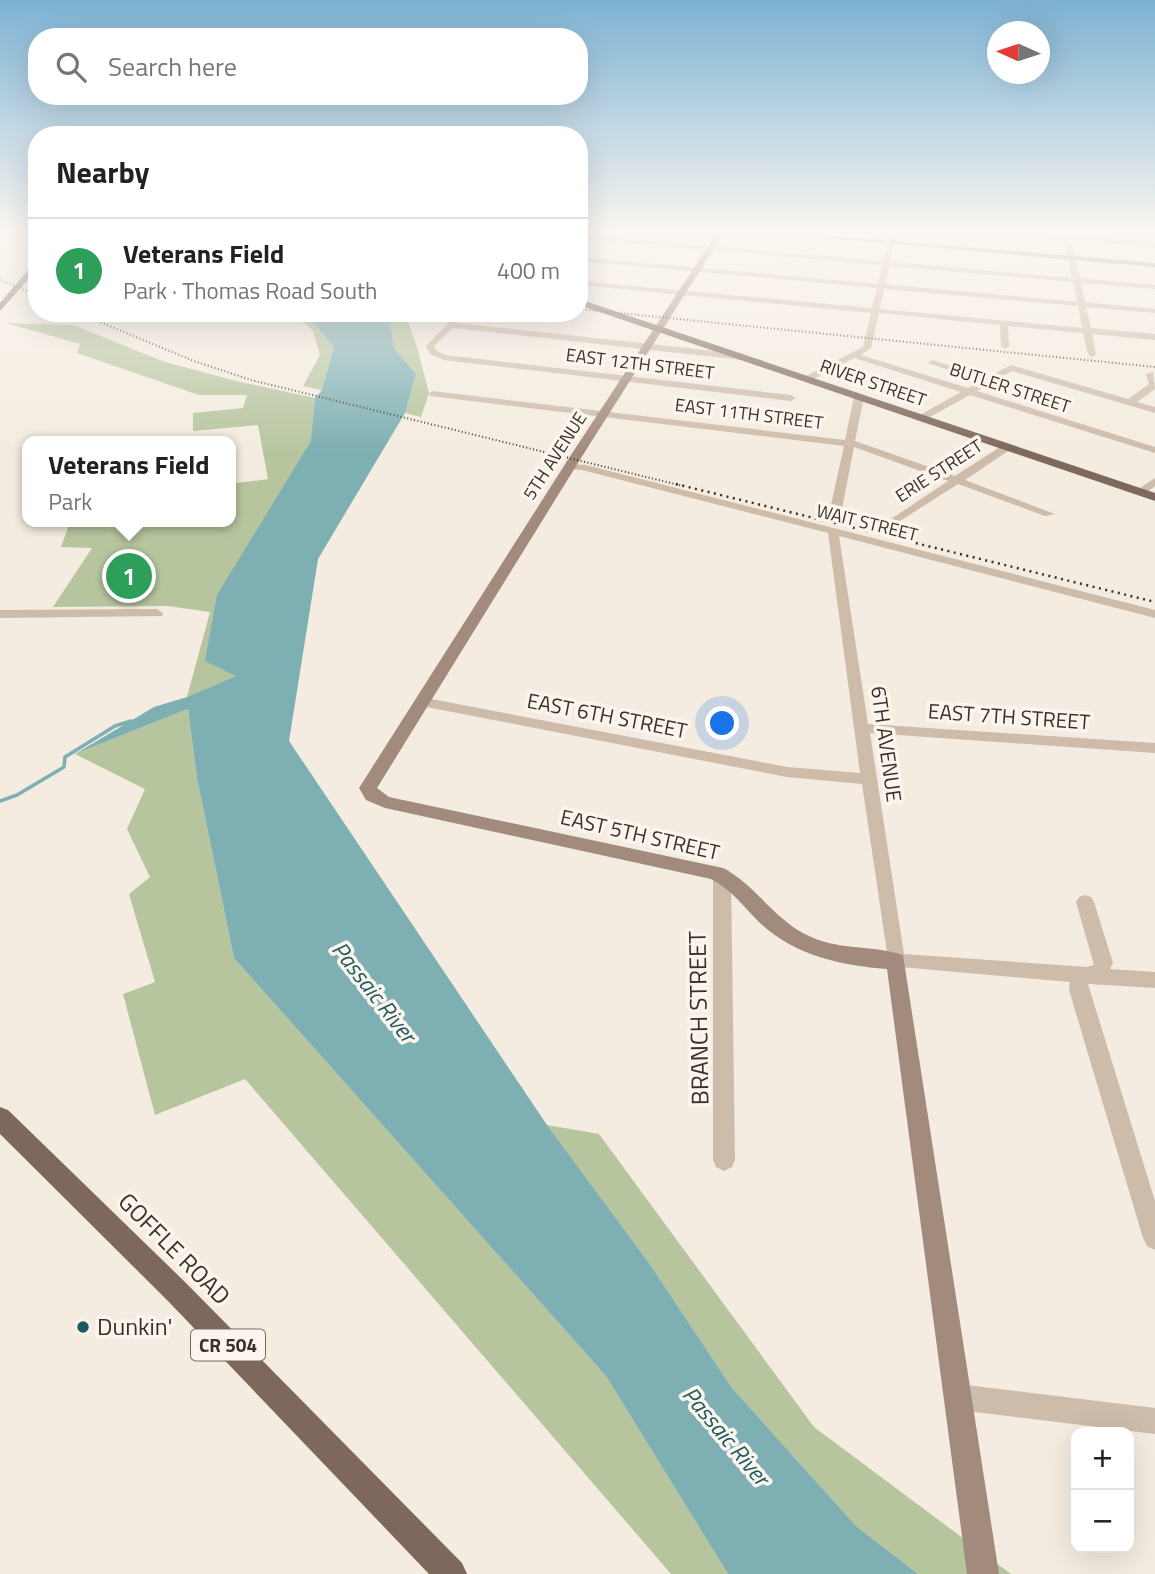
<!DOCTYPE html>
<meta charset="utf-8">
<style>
:root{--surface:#fff;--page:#f6f6f6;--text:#222;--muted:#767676;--line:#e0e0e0;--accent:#1d595f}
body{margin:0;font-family:"Titillium Web",sans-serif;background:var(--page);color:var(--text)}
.controls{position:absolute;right:21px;bottom:21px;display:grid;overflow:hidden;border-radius:14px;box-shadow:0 7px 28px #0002}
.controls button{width:63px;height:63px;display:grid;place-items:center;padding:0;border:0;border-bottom:2px solid var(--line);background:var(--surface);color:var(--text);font:35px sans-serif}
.compass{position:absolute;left:987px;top:21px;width:63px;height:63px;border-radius:50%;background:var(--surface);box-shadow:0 7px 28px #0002;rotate:273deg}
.you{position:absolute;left:723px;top:724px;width:24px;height:24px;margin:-18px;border:5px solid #fff;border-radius:50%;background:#1a73e8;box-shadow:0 0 0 10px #1a73e833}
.badge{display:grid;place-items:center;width:46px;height:46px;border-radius:50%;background:var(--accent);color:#fff;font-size:23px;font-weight:700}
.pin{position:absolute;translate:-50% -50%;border:4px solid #fff;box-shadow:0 2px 7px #0006}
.popup{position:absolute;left:22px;top:436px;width:214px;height:91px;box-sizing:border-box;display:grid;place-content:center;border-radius:14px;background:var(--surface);filter:drop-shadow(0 2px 5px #0005);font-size:23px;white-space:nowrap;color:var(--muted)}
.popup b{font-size:26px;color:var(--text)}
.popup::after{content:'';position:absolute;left:50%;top:100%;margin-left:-14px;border:14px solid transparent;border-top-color:var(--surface)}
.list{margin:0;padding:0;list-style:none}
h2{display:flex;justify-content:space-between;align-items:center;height:91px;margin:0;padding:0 28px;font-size:30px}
h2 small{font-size:23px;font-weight:400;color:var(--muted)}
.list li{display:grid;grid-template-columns:46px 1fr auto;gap:21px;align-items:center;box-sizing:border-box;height:105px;padding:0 28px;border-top:2px solid var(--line)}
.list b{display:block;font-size:26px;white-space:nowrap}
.list p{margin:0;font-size:23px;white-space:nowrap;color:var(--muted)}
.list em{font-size:23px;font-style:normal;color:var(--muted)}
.icon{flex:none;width:38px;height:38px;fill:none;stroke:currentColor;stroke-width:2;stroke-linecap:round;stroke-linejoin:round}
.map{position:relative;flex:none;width:1155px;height:1574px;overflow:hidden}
.search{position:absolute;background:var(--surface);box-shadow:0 7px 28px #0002;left:28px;top:28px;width:560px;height:77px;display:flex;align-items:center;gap:18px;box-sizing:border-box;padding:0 24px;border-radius:28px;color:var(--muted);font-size:26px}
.panel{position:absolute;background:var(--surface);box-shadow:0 7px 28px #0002;left:28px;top:126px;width:560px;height:196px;border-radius:28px}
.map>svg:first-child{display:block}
.green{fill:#b7c59f}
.water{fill:#7dafb3}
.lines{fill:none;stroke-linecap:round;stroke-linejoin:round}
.stream{stroke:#7dafb3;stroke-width:3.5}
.street{fill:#cebcab;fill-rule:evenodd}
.secondary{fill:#a28b7c;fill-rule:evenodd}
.primary{fill:#7e685b;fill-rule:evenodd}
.rail-far1{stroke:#3b302a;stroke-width:2;stroke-dasharray:1 2.5;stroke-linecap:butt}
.rail{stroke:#3b302a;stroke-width:2.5;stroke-dasharray:2 4.5;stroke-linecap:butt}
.poi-dot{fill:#1d595f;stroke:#fbf5ed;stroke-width:2.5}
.labels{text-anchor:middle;stroke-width:7;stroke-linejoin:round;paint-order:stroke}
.far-street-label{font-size:18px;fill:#3b302a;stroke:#fbf5ed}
.shield{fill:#fbf5ed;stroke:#756b64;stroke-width:2}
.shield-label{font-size:19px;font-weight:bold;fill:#3b302a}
.street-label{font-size:21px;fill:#3b302a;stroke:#fbf5ed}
.water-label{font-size:23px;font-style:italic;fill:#1d595f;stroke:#fbf5ed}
.near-street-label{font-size:24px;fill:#3b302a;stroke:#fbf5ed}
.near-poi-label{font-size:24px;fill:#3b302a;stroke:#fbf5ed;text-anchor:start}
</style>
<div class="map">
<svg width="1155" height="1574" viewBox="0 0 1155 1574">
<rect width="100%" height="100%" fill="#f4ece0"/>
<g class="green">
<polygon points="294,313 305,313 334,347 322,390 303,386 320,355 313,331"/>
<polygon points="389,313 405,313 417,347 429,393 421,417 405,413 416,374 394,348"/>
<polygon points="6,323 73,325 165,362 236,381 315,398 312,441 217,596 237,676 187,697 210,612 168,606 53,607 92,548 61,547 70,522 230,522 231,484 268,479 258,425 193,431 193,413 243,408 247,395 199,395 77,353 80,344"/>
<polygon points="188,709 197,778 234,958 606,1376 728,1574 671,1574 245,1079 155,1115 123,994 155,982 129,894 150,877 127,829 145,789 75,754"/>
<polygon points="547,1125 599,1134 814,1427 1011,1574 918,1574 856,1526 732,1388 649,1263"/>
</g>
<polygon class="water" points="305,313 389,313 394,348 416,374 405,413 318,559 289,741 547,1125 649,1263 732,1388 856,1526 918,1574 728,1574 606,1376 234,958 197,778 188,709 75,754 154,707 187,697 236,676 205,661 217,595 311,441 315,398 322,390 334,347"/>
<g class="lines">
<polyline class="stream" points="0,801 17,795 64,767 65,757 115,726 131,721"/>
<g class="street">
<path d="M890,231h6l-6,31 182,16 -8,-38 -89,-9 89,5 -1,-5h6l1,5 85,7v4l-84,-7 9,38 75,7v4l-74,-6 4,19 70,7v4l-69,-6 5,21 64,6v6l-63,-6 4,20 -4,3 -4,-3 -5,-21 -75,-7 1,20 -4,3 -4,-3 -1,-21 -121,-12 -8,35 -10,7 107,33 13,-7 -53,-18 4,-3 56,17 23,-12 117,34 21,-15 -3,-10 7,-2 2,17 -18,13 18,5v6l-143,-42 -35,20 178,56v6l-185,-58 -46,25h-6v-4l43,-24 -107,-34 -44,23h-6v-4l59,-30 8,-34 -292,-28v-4l293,27 5,-20 -298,-27v-4l299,27 4,-19 -303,-26v-4l304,26zM889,266l184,16 4,20 -192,-18zM884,289l194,17 4,22 -202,-19z"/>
<polygon points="458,313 467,313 457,323 742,354 746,357 742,360 453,328 434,346 437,351 446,355 791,395 796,398 791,401 444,360 431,355 426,346"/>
<polygon points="433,391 845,440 854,397 859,394 864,397 855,441 955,476 1003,445 1011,445 1011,449 965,480 1055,514 1045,516 958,484 889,528 883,525 885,523 948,481 854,447 842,509 836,512 830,509 844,446 430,396 428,394"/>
<polygon points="571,464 586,465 1155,610 1155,618 839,536 868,724 1155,743 1155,753 870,733 904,954 1087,967 1094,965 1076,902 1079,897 1085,895 1091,897 1094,902 1113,963 1110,969 1155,972 1155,988 1088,984 1155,1201 1155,1250 1147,1246 1143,1238 1069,990 1070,982 889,966 862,784 787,777 416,705 414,702 416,699 421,697 787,767 860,773 828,533 582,470 567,469 566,467"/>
<polygon points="1155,478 1155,486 1145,494 1137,494 1137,490"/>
<polygon points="157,609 163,613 162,616 0,618 0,610"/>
<polygon points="722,868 728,870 731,875 735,1160 732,1167 724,1171 716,1167 713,1160 713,875 716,870"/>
<polygon points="958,1384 1155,1408 1155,1434 958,1410 949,1406 945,1397 949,1388"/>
</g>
<g class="secondary">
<path d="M718,231h7l-144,227 -204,330 12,9 334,71c31,16 49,48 80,65 35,19 67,11 100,22l96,619h-32l-80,-605c-46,-3 -93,-14 -127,-46 -16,-16 -28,-33 -49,-44l-326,-71 -19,-8 -7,-12 210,-330z"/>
<polygon points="742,231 776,231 1155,263 1155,267"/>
</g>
<g class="primary">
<polygon points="34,263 37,263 37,270 0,311 0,303"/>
<polygon points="579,299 1155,493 1155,501 579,305"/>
<polygon points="0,1107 8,1110 186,1283 462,1563 467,1574 429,1574 168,1301 0,1134"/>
</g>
<g class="rail-far1">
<polyline points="0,280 37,295"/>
<polyline points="579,309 1155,367"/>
<polyline points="78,313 194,361 251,380 683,486"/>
</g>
<polyline class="rail" points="676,484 1155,602"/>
</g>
<linearGradient id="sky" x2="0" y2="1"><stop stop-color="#7db2d3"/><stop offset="0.51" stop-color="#faf6f1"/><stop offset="1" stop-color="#faf6f1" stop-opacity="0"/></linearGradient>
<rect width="1155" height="452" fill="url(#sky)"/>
<circle class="poi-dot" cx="83" cy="1327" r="7"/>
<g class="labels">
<g class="far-street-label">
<text transform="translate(640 364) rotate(7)" y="6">EAST 12TH STREET</text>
<text transform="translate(873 383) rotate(19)" y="6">RIVER STREET</text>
<text transform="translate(1010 388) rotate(18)" y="6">BUTLER STREET</text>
<text transform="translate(749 414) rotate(7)" y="6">EAST 11TH STREET</text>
<text transform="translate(555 456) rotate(-57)" y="6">5TH AVENUE</text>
<text transform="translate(939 471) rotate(-33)" y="6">ERIE STREET</text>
<text transform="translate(867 523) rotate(14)" y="6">WAIT STREET</text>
</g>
<rect class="shield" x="191" y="1329.5" width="74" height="31" rx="5"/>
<g class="shield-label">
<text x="228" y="1352">CR 504</text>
</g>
<g class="street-label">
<text transform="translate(607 716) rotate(11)" y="7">EAST 6TH STREET</text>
<text transform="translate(1009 717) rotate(4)" y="7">EAST 7TH STREET</text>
<text transform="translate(886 744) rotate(82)" y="7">6TH AVENUE</text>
<text transform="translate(640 835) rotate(13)" y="7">EAST 5TH STREET</text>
</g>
<g class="water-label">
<text transform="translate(374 992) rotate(52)" y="8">Passaic River</text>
<text transform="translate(726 1436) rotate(50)" y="8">Passaic River</text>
</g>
<g class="near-street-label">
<text transform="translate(699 1018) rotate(-91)" y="8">BRANCH STREET</text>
<text transform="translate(174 1249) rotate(45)" y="8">GOFFLE ROAD</text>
</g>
<g class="near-poi-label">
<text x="97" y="1335">Dunkin'</text>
</g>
</g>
</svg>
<div class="controls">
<button>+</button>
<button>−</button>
</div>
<svg class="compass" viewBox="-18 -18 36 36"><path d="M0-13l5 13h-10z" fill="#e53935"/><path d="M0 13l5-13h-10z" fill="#767676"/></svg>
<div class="you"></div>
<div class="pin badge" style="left:129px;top:576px;background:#2e9e5b">1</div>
<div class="popup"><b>Veterans Field</b>Park</div>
<div class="search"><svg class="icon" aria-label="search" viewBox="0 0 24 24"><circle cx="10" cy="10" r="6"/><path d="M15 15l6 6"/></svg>Search here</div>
<section class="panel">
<h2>Nearby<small></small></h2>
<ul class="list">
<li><span class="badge" style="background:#2e9e5b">1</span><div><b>Veterans Field</b><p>Park · Thomas Road South</p></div><em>400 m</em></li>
</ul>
</section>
</div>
